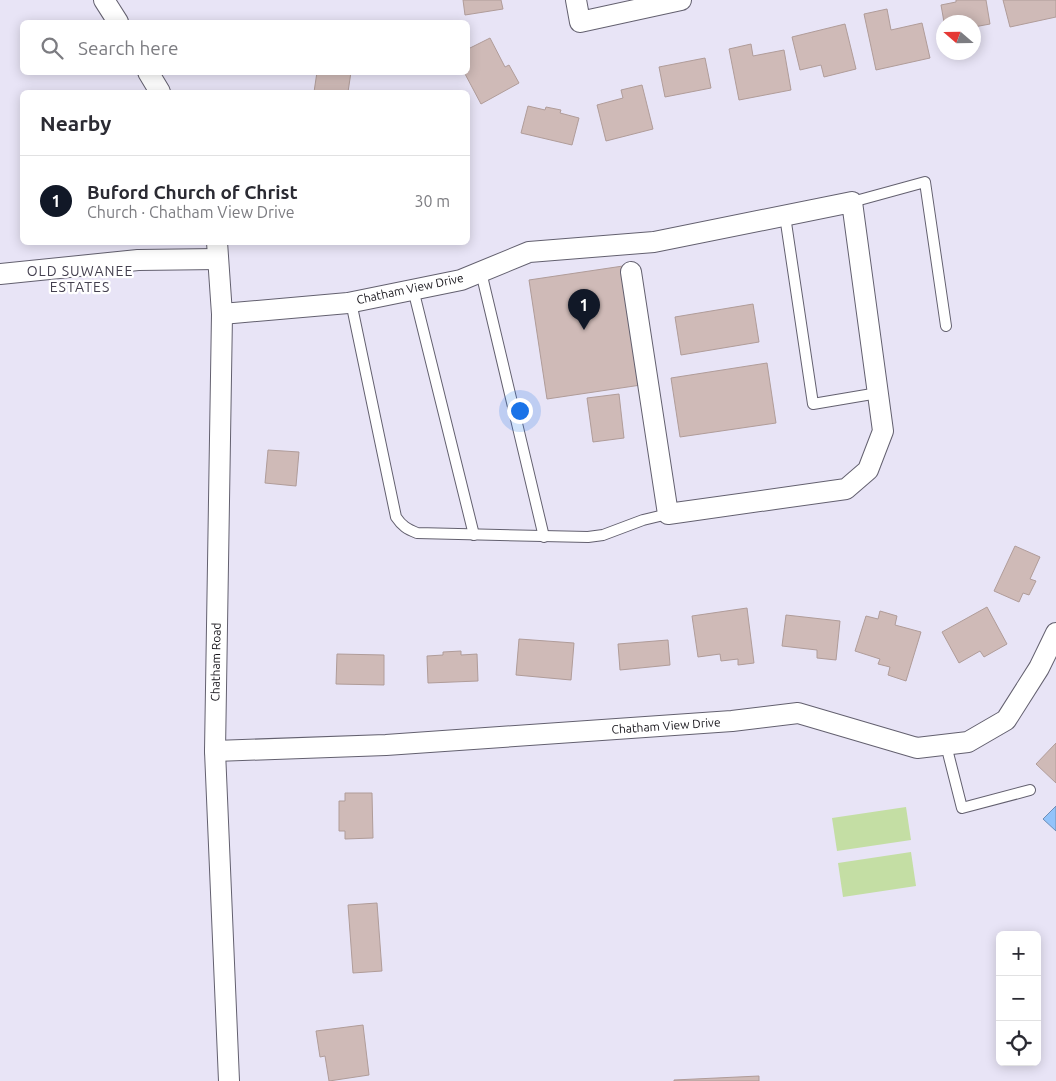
<!DOCTYPE html>
<meta charset="utf-8">
<style>
:root{--surface:#fff;--page:#f2f2f3;--text:#2b2b33;--muted:#7c7c81;--line:#e1e1e2;--accent:#111827}
body{margin:0;font-family:Ubuntu,sans-serif;background:var(--page);color:var(--text)}
.controls{position:absolute;right:15px;bottom:15px;display:grid;overflow:hidden;border-radius:8px;box-shadow:0 2px 12px #0003}
.controls button{width:45px;height:45px;display:grid;place-items:center;padding:0;border:0;border-bottom:1px solid var(--line);background:var(--surface);color:var(--text);font:25px sans-serif}
.compass{position:absolute;left:936px;top:15px;width:45px;height:45px;border-radius:50%;background:var(--surface);box-shadow:0 2px 12px #0003;rotate:290deg}
.you{position:absolute;left:519px;top:410px;width:18px;height:18px;margin:-12px;border:4px solid #fff;border-radius:50%;background:#1a73e8;box-shadow:0 0 0 8px #1a73e833}
.badge{display:grid;place-items:center;width:32px;height:32px;border-radius:50%;background:var(--accent);color:#fff;font-size:16px;font-weight:700}
.pin{position:absolute;translate:-50% -41px;filter:drop-shadow(0 1px 2px #0008)}
.pin::after{content:'';position:absolute;top:26px;width:18px;height:15px;background:inherit;clip-path:polygon(0 0,100% 0,50% 100%)}
.list{margin:0;padding:0;list-style:none}
h2{display:flex;justify-content:space-between;align-items:center;height:65px;margin:0;padding:0 20px;font-size:21px}
h2 small{font-size:16px;font-weight:400;color:var(--muted)}
.list li{display:grid;grid-template-columns:32px 1fr auto;gap:15px;align-items:center;box-sizing:border-box;height:90px;padding:0 20px;border-top:1px solid var(--line)}
.list b{display:block;font-size:19px;white-space:nowrap}
.list p{margin:0;font-size:16px;white-space:nowrap;color:var(--muted)}
.list em{font-size:16px;font-style:normal;color:var(--muted)}
.icon{flex:none;width:28px;height:28px;fill:none;stroke:currentColor;stroke-width:2;stroke-linecap:round;stroke-linejoin:round}
.map{position:relative;flex:none;width:1056px;height:1081px;overflow:hidden}
.search{position:absolute;background:var(--surface);box-shadow:0 2px 12px #0003;left:20px;top:20px;width:450px;height:55px;display:flex;align-items:center;gap:12px;box-sizing:border-box;padding:0 18px;border-radius:8px;color:var(--muted);font-size:19px}
.panel{position:absolute;background:var(--surface);box-shadow:0 2px 12px #0003;left:20px;top:90px;width:450px;height:155px;border-radius:8px}
.map>svg:first-child{display:block}
.green{fill:#c4dea4}
.water{fill:#92c3fa;stroke:#6d8eb7}
.building{fill:#cfbab7;stroke:#b09c99}
.lines{fill:none;stroke-linecap:round;stroke-linejoin:round}
.lane-casing{stroke:#63606f;stroke-width:12}
.street-casing{stroke:#63606f;stroke-width:22}
.lane{stroke:#fff;stroke-width:10}
.street{stroke:#fff;stroke-width:20}
.labels{text-anchor:middle;stroke-width:4.5;stroke-linejoin:round;paint-order:stroke}
.street-label{font-size:12px;fill:#16141a;stroke:#fff}
.neighbourhood-label{font-size:14px;letter-spacing:1px;fill:#433f4e;stroke:#fff}
</style>
<div class="map">
<svg width="1056" height="1081" viewBox="0 0 1056 1081">
<rect width="100%" height="100%" fill="#e8e4f6"/>
<g class="green">
<polygon points="906,807 911,840 837,851 832,818"/>
<polygon points="911,852 916,886 843,897 838,863"/>
</g>
<polygon class="water" points="1056,806 1056,831 1043,819"/>
<g class="building">
<polygon points="463,0 501,0 503,9 465,15"/>
<polygon points="956,0 986,0 990,24 974,27 974,22 944,22 941,5 956,2"/>
<polygon points="1003,0 1056,0 1056,17 1010,27"/>
<polygon points="887,9 891,30 922,23 930,58 876,70 864,14"/>
<polygon points="845,24 856,69 824,77 821,65 800,70 792,37"/>
<polygon points="490,38 505,67 509,65 519,83 481,104 464,72 468,72 468,49"/>
<polygon points="751,44 753,56 784,50 791,90 739,100 729,49"/>
<polygon points="705,58 711,88 665,97 659,67"/>
<polygon points="317,72 351,72 348,92 314,92"/>
<polygon points="642,85 653,129 606,141 597,105 623,98 621,90"/>
<polygon points="528,106 545,110 546,107 561,110 560,113 579,118 572,145 521,133"/>
<polygon points="623,266 641,385 547,399 529,280"/>
<polygon points="753,304 759,342 681,355 675,317"/>
<polygon points="767,363 776,423 680,437 671,378"/>
<polygon points="619,394 624,438 593,442 587,398"/>
<polygon points="268,450 299,452 296,486 265,483"/>
<polygon points="1015,546 1040,557 1030,579 1036,581 1029,595 1023,593 1019,602 994,591"/>
<polygon points="987,607 1007,644 984,657 980,651 959,663 942,632"/>
<polygon points="747,608 754,663 738,665 738,659 721,661 720,654 698,657 692,616"/>
<polygon points="880,611 897,616 895,625 921,632 906,681 888,675 890,667 878,664 880,659 855,651 866,616 878,619"/>
<polygon points="786,615 840,621 836,660 817,658 817,650 782,646"/>
<polygon points="519,639 574,643 571,680 516,675"/>
<polygon points="668,640 670,665 620,670 618,644"/>
<polygon points="461,651 461,655 477,654 478,681 428,683 427,656 443,655 443,652"/>
<polygon points="337,654 384,655 384,685 336,684"/>
<polygon points="1056,743 1056,783 1036,764"/>
<polygon points="345,793 372,793 373,838 345,839 345,831 339,831 339,801 345,801"/>
<polygon points="377,903 382,971 353,973 348,905"/>
<polygon points="363,1025 369,1075 329,1081 325,1056 320,1057 316,1031"/>
<polygon points="759,1076 759,1081 674,1081 674,1080"/>
</g>
<g class="lines">
<g class="lane-casing">
<g id="lane">
<polyline points="852,202 925,182 946,326"/>
<polyline points="785,216 813,404 878,393"/>
<polyline points="481,272 544,537"/>
<polyline points="413,289 474,535"/>
<path d="M351,302l45,215c6,9 11,12 21,16l171,4 15,-2 40,-15 25,-6"/>
<polyline points="946,745 962,808 1030,790"/>
</g>
</g>
<g class="street-casing">
<g id="street">
<polyline points="104,0 118,22"/>
<polyline points="576,0 580,22 681,0"/>
<polyline points="148,72 160,92"/>
<polyline points="217,242 222,314 215,751 229,1081"/>
<polyline points="0,274 138,260 218,259"/>
<polyline points="222,314 348,303 461,280 529,252 654,242 852,202 883,431 868,470 846,489 668,514 631,272"/>
<polyline points="215,751 386,745 732,721 798,713 917,748 968,742 1006,720 1039,668 1056,633"/>
</g>
</g>
<use href="#lane" class="lane"/>
<use href="#street" class="street"/>
</g>
<g class="labels">
<g class="street-label">
<text transform="translate(410 289) rotate(-12)" y="4">Chatham View Drive</text>
<text transform="translate(216 662) rotate(-89)" y="4">Chatham Road</text>
<text transform="translate(666 726) rotate(-4)" y="4">Chatham View Drive</text>
</g>
<g class="neighbourhood-label">
<text x="80" y="276">OLD SUWANEE<tspan x="80" dy="16">ESTATES</tspan></text>
</g>
</g>
</svg>
<div class="controls">
<button>+</button>
<button>−</button>
<button><svg class="icon" aria-label="locate" viewBox="0 0 24 24"><circle cx="12" cy="12" r="6"/><path d="M12 2v4M12 18v4M2 12h4M18 12h4"/></svg></button>
</div>
<svg class="compass" viewBox="-18 -18 36 36"><path d="M0-13l5 13h-10z" fill="#e53935"/><path d="M0 13l5-13h-10z" fill="#7c7c81"/></svg>
<div class="you"></div>
<div class="pin badge" style="left:584px;top:330px">1</div>
<div class="search"><svg class="icon" aria-label="search" viewBox="0 0 24 24"><circle cx="10" cy="10" r="6"/><path d="M15 15l6 6"/></svg>Search here</div>
<section class="panel">
<h2>Nearby<small></small></h2>
<ul class="list">
<li><span class="badge">1</span><div><b>Buford Church of Christ</b><p>Church · Chatham View Drive</p></div><em>30 m</em></li>
</ul>
</section>
</div>
